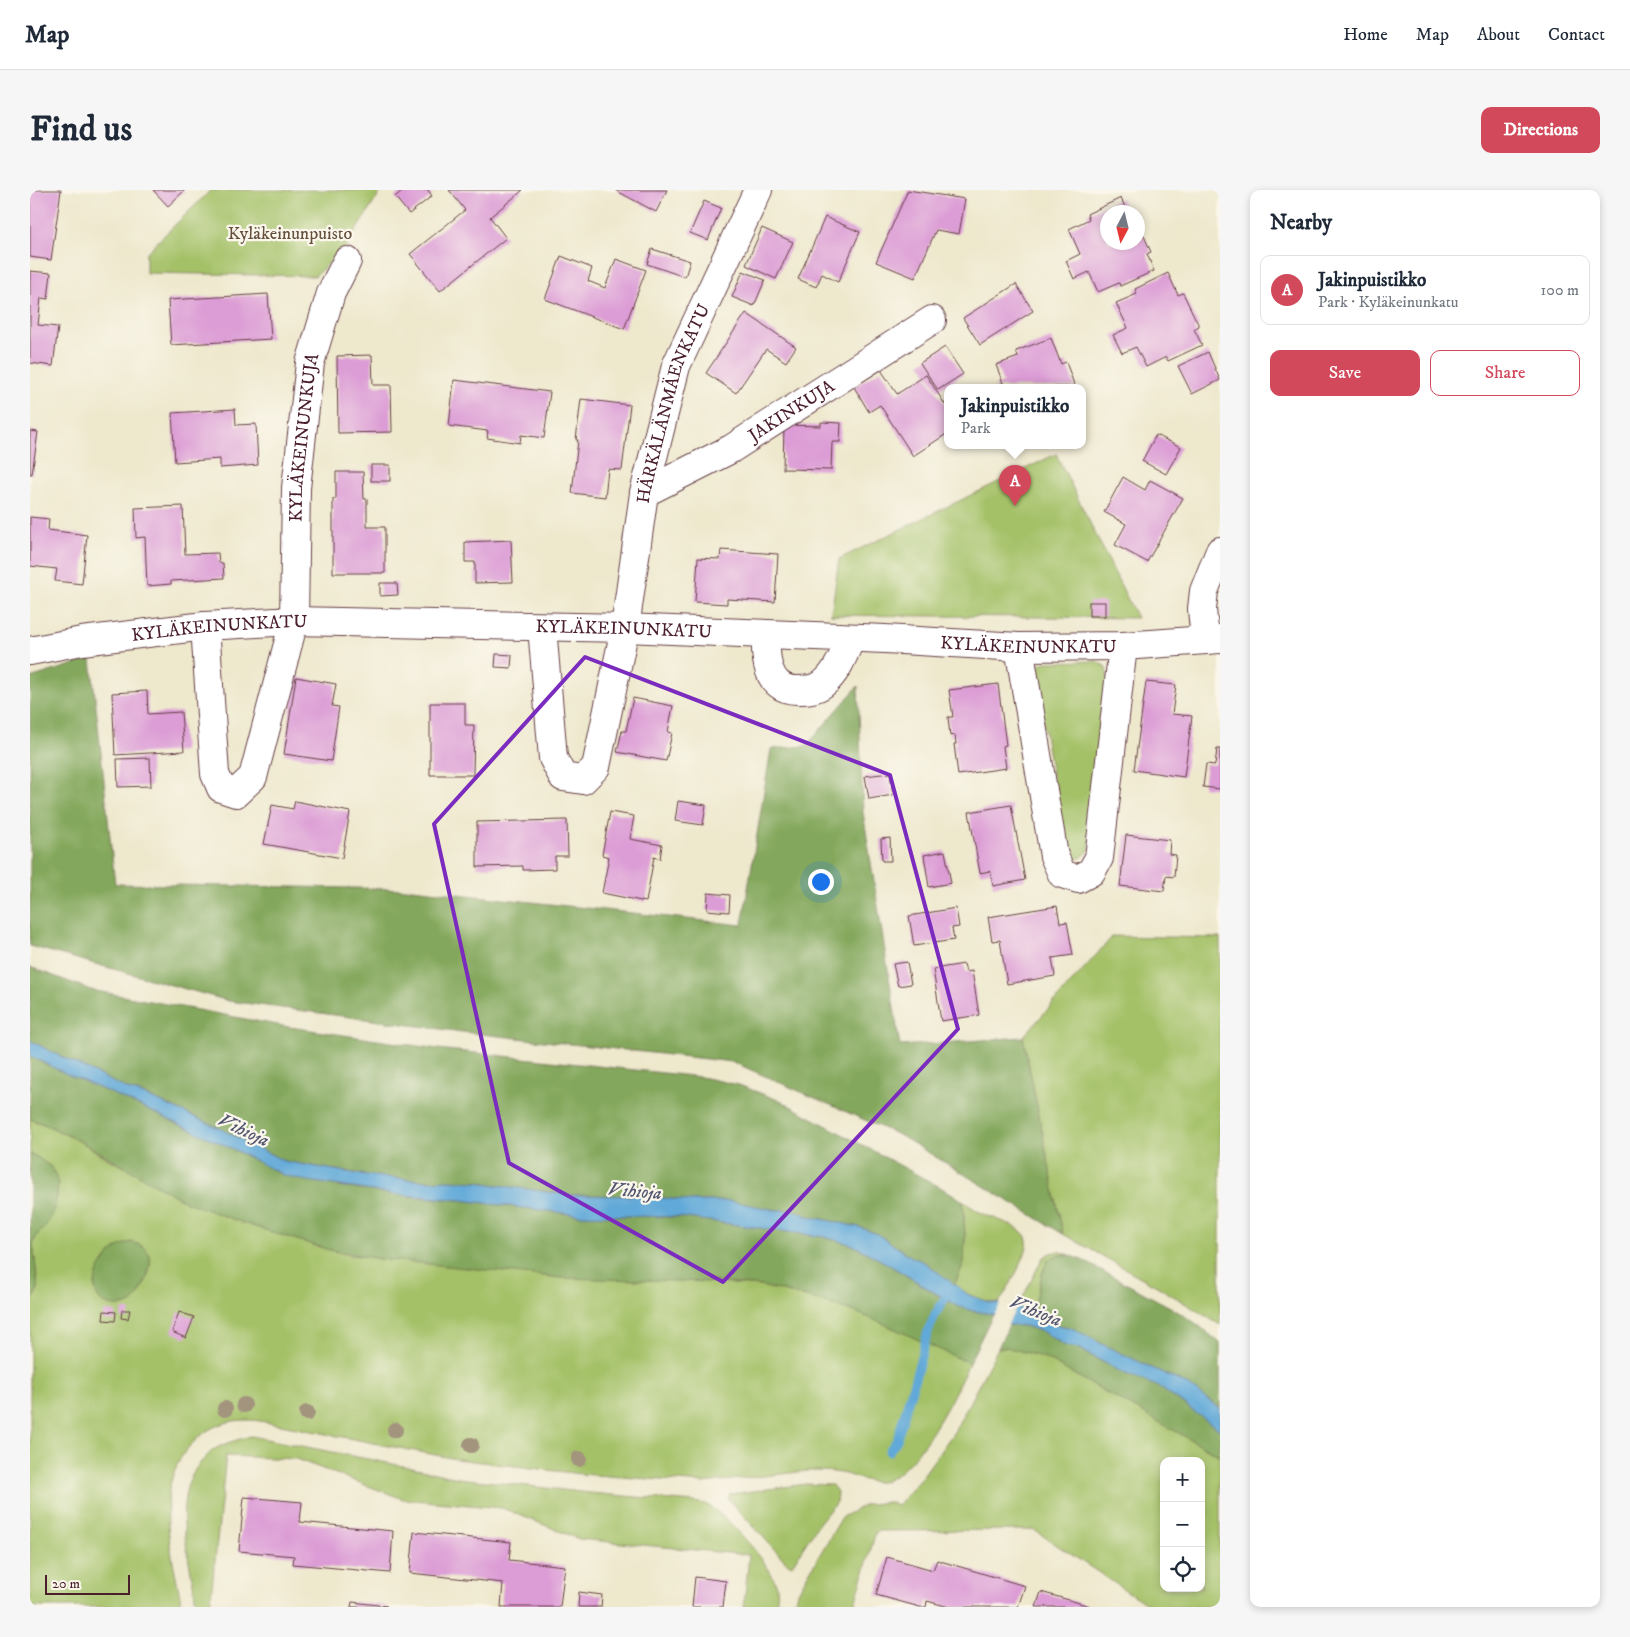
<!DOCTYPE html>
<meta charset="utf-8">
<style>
:root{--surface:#fff;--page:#f6f6f7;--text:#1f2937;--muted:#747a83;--line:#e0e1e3;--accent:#d1495b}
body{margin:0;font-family:"IM FELL DW Pica",serif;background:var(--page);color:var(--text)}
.controls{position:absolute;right:15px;bottom:15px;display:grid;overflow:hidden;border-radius:10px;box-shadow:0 2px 8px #0003}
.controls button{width:45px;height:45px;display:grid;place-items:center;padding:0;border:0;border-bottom:1px solid var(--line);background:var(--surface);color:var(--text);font:25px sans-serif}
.compass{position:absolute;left:1070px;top:15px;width:45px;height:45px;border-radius:50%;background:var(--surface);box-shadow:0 2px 8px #0003;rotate:187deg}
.scale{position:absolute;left:15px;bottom:12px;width:85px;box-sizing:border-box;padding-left:5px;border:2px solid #4a1f2b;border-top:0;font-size:14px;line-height:18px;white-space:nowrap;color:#4a1f2b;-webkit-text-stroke:4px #fbf7ec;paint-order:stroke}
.you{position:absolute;left:790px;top:691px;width:18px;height:18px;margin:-12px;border:4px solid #fff;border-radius:50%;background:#1a73e8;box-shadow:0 0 0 8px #1a73e833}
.badge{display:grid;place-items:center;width:32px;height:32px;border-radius:50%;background:var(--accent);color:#fff;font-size:16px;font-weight:700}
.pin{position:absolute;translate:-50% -41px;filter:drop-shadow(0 1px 2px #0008)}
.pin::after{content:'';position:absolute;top:26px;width:18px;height:15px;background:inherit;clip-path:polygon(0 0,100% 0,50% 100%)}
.popup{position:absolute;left:914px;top:194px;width:142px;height:65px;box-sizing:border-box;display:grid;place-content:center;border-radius:10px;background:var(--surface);filter:drop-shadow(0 1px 4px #0005);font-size:16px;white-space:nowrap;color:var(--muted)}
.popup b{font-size:19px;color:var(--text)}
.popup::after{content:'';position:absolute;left:50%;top:100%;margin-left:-10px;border:10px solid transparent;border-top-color:var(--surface)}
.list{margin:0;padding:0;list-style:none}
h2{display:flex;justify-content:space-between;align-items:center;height:65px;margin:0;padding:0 20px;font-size:21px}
h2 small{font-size:16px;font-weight:400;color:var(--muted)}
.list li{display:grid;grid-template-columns:32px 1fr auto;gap:15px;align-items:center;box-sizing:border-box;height:70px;margin:0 10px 10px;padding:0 10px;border:1px solid var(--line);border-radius:10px}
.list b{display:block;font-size:19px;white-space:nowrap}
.list p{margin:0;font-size:16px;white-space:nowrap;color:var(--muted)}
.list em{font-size:16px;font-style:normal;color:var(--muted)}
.actions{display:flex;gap:10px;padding:15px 20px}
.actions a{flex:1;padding:11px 0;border:1px solid var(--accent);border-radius:10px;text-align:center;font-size:18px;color:var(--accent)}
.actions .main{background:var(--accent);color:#fff}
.icon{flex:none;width:28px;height:28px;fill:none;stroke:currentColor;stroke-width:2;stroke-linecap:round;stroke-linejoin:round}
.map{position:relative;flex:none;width:1190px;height:1417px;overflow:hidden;border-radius:10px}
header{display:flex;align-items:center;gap:30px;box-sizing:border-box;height:70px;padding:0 25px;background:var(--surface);border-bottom:1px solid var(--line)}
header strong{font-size:24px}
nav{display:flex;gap:28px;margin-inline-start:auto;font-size:18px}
.intro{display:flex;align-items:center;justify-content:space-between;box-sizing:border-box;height:120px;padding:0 30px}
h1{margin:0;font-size:35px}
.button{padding:12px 22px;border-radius:10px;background:var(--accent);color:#fff;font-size:18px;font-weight:700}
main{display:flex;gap:30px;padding:0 30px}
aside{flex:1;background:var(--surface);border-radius:10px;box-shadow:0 2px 8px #0003}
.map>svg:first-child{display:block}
.green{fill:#a4c168;stroke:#77704a;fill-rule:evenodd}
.forest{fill:#83a75c;stroke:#666344}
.water{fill:#61a9d8;stroke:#566482}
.pier{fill:#eee8cd}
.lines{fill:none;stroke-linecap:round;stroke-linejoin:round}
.stream{stroke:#61a9d8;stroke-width:9}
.building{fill:#dc9cd5}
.minor-casing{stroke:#633d43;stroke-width:30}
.minor{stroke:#fff;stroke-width:28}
.tree{fill:#a3947e}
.marked{fill:none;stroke:#7b2cbf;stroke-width:4;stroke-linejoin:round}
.labels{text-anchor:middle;stroke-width:4.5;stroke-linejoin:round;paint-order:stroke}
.park-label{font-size:18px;fill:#65503d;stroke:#fbf7ec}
.street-label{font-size:18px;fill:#4a1f2b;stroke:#fbf7ec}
.water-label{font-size:19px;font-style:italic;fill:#535670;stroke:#fbf7ec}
</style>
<header>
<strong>Map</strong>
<nav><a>Home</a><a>Map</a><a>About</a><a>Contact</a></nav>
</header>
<div class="intro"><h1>Find us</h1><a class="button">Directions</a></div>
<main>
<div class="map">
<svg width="1190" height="1417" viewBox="0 0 1190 1417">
<rect width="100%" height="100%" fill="#fbf7ec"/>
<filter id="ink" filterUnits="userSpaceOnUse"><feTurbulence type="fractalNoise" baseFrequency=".02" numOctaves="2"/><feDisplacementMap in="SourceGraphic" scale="10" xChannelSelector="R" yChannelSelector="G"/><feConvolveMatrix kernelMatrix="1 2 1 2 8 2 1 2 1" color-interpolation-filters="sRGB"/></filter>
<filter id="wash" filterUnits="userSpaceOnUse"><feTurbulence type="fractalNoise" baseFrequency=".0096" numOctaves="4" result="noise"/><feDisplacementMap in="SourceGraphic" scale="20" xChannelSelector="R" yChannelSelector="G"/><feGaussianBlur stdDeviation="1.12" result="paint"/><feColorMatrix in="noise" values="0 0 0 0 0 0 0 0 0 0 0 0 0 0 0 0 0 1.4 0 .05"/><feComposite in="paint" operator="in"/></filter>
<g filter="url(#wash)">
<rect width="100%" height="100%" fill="#eee8cd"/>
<g class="green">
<polygon points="181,0 352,0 314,59 285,86 116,83 116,63"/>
<polygon points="1026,264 1107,428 801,425 809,369"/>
<polygon points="1066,471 1076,477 1078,488 1059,661 1052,667 1044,670 1036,667 1005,485 1008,475 1017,472"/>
<polygon points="1083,746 1190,748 1190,1135 1132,1099 1033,1044 993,847"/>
<path d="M0,929l19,7 34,17 27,17 133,63 83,26 24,6 411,31c30,7 60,14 89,24 41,14 80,35 119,53 -13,29 -56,117 -90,119 -12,0 -23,-5 -34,-8 -12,-3 -25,-3 -38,-3l-103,12 -123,-9 -125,-15 -196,-38c-23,-3 -44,1 -61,16 -51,43 -27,114 -17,170h-152v-301l8,-18 -5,-45 4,-8 8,-8 -8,-70 -7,-3zM119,1064c4,17 -6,37 -18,49l-14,3z"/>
<path d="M933,1011c7,5 15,11 23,14 11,5 39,12 41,25 3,13 -21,51 -28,63 -17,-1 -31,-8 -45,-17l10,-24 1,-25z"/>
<polygon points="1029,1061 1040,1065 1027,1065 1013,1081 1004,1118 1007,1122 988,1117 1012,1069 1020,1063"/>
<path d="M976,1157l37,10 177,99v151h-69l-117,-77 -158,1 -22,76h-61l4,-14 45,-76 23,-12 22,-3 11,3 21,-24 35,-49 44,-84zM1134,1271h37v127h-37z"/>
<path d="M221,1246l152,30 55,12 132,15 104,9c3,1 8,1 11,2 19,8 70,64 72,84 1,6 0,13 -2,19h-31l5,-52 -170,-16 -77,-31 -99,-9 -107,-40 -70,-3 -16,151h-14c-3,-45 -29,-107 5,-145 4,-3 7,-8 11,-11 11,-8 25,-11 39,-15z"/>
<polygon points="776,1294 802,1295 807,1302 806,1312 789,1333 762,1375 759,1375 698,1309 700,1304"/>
</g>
<g class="forest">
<polygon points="61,469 85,694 382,699 712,735 741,559 776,556 828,496 833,622 870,856 993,847 1033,1044 871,946 703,872 433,842 199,811 0,756 0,488"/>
<polygon points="0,777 61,800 253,836 408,859 671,887 709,895 751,911 921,1003 933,1011 935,1047 934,1072 924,1096 894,1072 882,1067 847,1044 829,1037 778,1026 769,1022 746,1020 701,1011 660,1011 616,1006 539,1005 446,992 418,990 396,991 335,985 276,975 254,971 185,936 113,904 99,900 18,860 0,850"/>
<polygon points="0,866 39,885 81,903 205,960 253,985 325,999 395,1008 431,1010 550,1025 650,1027 795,1047 823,1055 856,1073 916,1110 943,1121 963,1124 939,1173 854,1134 820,1120 770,1105 731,1096 684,1092 532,1088 349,1069 296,1059 213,1033 156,1012 53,953 19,936 0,929"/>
<polygon points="0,964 7,967 20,976 25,984 28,994 27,1008 22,1024 15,1037 7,1045 3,1053 8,1098 0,1116"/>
<path d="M101,1052c8,2 15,5 18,13 5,11 -8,42 -18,48 -8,5 -23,4 -30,-2 -19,-18 10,-57 30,-59z"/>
<polygon points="1027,1065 1040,1065 1054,1071 1142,1118 1167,1134 1190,1153 1190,1218 1158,1195 1074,1155 1042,1138 1028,1135 1007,1122 1004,1118 1013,1081 1018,1070"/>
<polygon points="979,1135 995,1136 1013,1142 1035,1156 1048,1158 1091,1182 1129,1197 1190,1240 1190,1266 1013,1167 976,1157 968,1158"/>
</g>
<polygon class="water" points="0,850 18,860 99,900 112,904 185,936 254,971 276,975 335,985 396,991 418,990 446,992 539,1005 616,1006 660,1011 701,1011 746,1020 764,1020 778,1026 829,1037 847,1044 882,1067 894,1072 939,1105 962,1113 975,1114 1007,1122 1028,1135 1042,1138 1074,1155 1158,1195 1190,1219 1190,1240 1129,1197 1091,1182 1048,1158 1036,1156 1013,1142 995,1136 979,1135 963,1124 943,1121 927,1116 856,1073 823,1055 795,1047 650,1027 550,1025 431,1010 361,1004 272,990 253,985 205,960 81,903 39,885 0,866"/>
<polygon class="pier" points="972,1111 988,1114 977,1136 963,1127"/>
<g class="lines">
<polyline class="stream" points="859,1261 867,1250 886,1185 898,1141 906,1123 920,1100"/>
</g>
<g id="blocks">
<g class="building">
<polygon points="0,0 31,0 21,70 0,67"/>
<polygon points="123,0 155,0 138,16"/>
<polygon points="373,0 398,0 402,6 379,24 365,7"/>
<polygon points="419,0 493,0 460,27 476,48 410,101 380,64 435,20"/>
<polygon points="585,0 637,0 626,22"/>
<polygon points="878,0 935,9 929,44 906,40 885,88 846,72"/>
<polygon points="1091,8 1097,22 1078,22 1078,52 1108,52 1108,32 1121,62 1117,64 1124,81 1090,96 1089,93 1068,102 1059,82 1044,89 1036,71 1050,64 1039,39 1059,29 1057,24"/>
<polygon points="674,11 691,18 678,50 660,43"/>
<polygon points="795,27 830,42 808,92 792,84 786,97 768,89"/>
<polygon points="732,38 763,52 746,89 716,75"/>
<polygon points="622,59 660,71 655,87 617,74"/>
<polygon points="531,66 562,78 558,91 575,98 586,69 616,80 594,139 515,109"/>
<polygon points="0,81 21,83 18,109 11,108 8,135 28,137 23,176 0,173"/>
<polygon points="713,81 735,90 724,116 702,107"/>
<polygon points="1138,83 1148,105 1153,103 1169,136 1164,139 1172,155 1138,171 1136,167 1116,177 1106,157 1092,163 1083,145 1098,138 1086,113 1107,104 1105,99"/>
<polygon points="986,94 1003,121 950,155 933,128"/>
<polygon points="238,104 241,149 141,155 138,110"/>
<polygon points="716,123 766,157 756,172 736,159 706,203 676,183"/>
<polygon points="1021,148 1031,174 1036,172 1045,197 963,197 973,193 966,175 988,167 986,161"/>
<polygon points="915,157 933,184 908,200 890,173"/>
<polygon points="1178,162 1190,190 1162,204 1148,176"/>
<polygon points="342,165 343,195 361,195 362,242 308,243 307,166"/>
<polygon points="851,180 867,204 896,185 918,219 918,243 883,266 850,215 839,222 824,197"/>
<polygon points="424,190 520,202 514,248 491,245 490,253 457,248 458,241 419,236"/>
<polygon points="551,209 600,215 592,280 578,279 575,307 542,303 548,250 546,250"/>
<polygon points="205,219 206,235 226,234 228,275 190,278 190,269 145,272 142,223"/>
<polygon points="791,232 811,233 810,252 802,252 801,280 753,279 754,235 791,236"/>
<polygon points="0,241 8,242 2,284 0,284"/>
<polygon points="1126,245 1151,257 1136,284 1112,271"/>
<rect x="341" y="275" width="19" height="16"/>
<polygon points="306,282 333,282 334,309 337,309 337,337 355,337 355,383 303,383 303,309 306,309"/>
<polygon points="1093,287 1115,300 1120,290 1153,308 1117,372 1085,355 1096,334 1074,322"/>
<polygon points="153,316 155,364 188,363 189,373 193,373 194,388 141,391 141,394 117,396 115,347 106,348 105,318"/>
<polygon points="0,327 19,329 18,340 57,345 52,394 25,391 27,379 0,376"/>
<polygon points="481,350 483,392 445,393 445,372 435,372 435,352"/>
<polygon points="691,360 748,364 745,412 697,409 697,414 665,412 668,368 690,369"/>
<polygon points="350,393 367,393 368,405 350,406"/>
<rect x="1059" y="412" width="16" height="14"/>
<polygon points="466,464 482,465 481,478 465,477"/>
<polygon points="266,487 306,494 302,516 309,517 301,571 254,564"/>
<polygon points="1116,492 1146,495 1142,524 1162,526 1154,587 1104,580"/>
<polygon points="968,494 976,555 973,556 976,578 928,585 924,554 926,554 925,545 920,546 918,527 923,527 919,500"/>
<polygon points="117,501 118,524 151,522 154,561 85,565 82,503"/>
<polygon points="603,508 643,516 638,542 642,543 636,571 587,562 592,541 596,541"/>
<polygon points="400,513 435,513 435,535 444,535 443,585 400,585"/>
<polygon points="1187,559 1190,559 1190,599 1173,597 1176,574 1185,575"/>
<polygon points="120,568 121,596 88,597 87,569"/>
<polygon points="860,583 863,605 839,609 835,586"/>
<polygon points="265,611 320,622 312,668 234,654 242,615 263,619"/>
<polygon points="648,611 676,615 673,635 645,631"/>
<polygon points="981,615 995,690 963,696 960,681 950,683 939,622"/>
<polygon points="580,622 604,626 600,649 632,655 630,669 624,667 616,712 572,703 579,667 572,665"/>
<polygon points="537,630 538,666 525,666 525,679 493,680 493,676 447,677 447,632"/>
<polygon points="1096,645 1140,650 1139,664 1146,665 1144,687 1136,686 1134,701 1090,696"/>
<polygon points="860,648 861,671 852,671 851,649"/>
<polygon points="915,661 921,693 899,697 894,665"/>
<polygon points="678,703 700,705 699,722 677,720"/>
<polygon points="1027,716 1030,733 1037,732 1043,765 1022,768 1025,786 977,794 970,750 962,751 958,727"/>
<polygon points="926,718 929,737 922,738 924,750 884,756 879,726"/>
<polygon points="877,772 881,794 868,796 863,774"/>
<polygon points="934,774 936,782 942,781 949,825 911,831 903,779"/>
<polygon points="92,1120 100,1120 98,1129 91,1128"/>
<polygon points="74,1121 86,1122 85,1131 73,1130"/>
<polygon points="149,1122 164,1127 156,1148 142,1142"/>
<polygon points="214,1307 272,1312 270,1332 363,1341 360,1383 263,1374 264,1366 209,1361"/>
<polygon points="384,1342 481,1352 479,1370 535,1376 530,1417 471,1417 473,1393 380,1383"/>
<polygon points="857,1367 903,1380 907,1370 995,1396 988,1417 919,1417 897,1411 896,1417 890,1417 846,1405"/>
<polygon points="665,1387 696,1391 693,1417 662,1417"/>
<polygon points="549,1402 572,1405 571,1417 548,1417"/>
<polygon points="1011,1402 1060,1416 1060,1417 1006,1417"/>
<polygon points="322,1412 357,1416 356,1417 321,1417"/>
</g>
</g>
</g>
<g filter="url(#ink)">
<use href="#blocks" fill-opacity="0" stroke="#633d43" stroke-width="1"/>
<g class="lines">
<g class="minor-casing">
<g id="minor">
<path id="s1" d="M614,303l87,-44 201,-129"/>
<path id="s2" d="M175,436l10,148 6,14 15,5 17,-16 41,-156 2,-133 14,-125 21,-70 16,-32"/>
<path id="s3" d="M512,437l11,131 10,19 20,3 13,-13 29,-139 19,-135 32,-127 82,-176"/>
<path d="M736,444c-1,22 0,56 31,56 9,0 18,0 26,-6 14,-11 21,-30 28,-46"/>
<polyline points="1175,450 1172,419 1174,401 1190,361"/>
<polyline points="989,457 1024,666 1032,684 1048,689 1061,682 1069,668 1093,456"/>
<path id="s4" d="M0,461l52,-10 123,-15 89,-5 331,7 260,11 134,8 104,-1 97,-7"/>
</g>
</g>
<use href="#minor" class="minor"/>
</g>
<g class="tree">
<circle cx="214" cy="1215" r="8"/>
<circle cx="195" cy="1219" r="8"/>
<circle cx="277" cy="1223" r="8"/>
<circle cx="365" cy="1240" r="8"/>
<circle cx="441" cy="1255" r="8"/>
<circle cx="549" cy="1269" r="8"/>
</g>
</g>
<path class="marked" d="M555,467l305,118 68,254 -235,253 -214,-119 -75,-339z"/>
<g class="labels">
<g class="park-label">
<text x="260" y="49">Kyläkeinunpuisto</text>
</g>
<g class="street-label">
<text dy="6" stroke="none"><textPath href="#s3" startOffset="564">HÄRKÄLÄNMÄENKATU</textPath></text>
<text dy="6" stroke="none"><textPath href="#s1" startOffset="169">JAKINKUJA</textPath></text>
<text dy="6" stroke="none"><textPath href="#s2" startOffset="548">KYLÄKEINUNKUJA</textPath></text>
<text dy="6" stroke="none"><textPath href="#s4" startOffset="191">KYLÄKEINUNKATU</textPath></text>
<text dy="6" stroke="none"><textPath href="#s4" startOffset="596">KYLÄKEINUNKATU</textPath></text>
<text dy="6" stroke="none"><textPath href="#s4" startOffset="1001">KYLÄKEINUNKATU</textPath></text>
</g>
<g class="water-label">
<text transform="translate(214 939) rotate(25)" y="7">Vihioja</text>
<text transform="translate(605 1000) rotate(5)" y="7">Vihioja</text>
<text transform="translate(1006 1120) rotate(22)" y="7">Vihioja</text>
</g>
</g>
</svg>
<div class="controls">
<button>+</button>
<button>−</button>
<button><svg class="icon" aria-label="locate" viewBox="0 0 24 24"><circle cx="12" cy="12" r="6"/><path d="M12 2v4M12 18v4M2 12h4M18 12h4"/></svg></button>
</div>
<svg class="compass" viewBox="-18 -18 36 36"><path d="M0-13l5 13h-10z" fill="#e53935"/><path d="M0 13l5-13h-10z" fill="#747a83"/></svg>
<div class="scale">20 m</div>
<div class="you"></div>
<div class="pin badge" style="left:985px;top:316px">A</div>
<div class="popup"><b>Jakinpuistikko</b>Park</div>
</div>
<aside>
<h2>Nearby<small></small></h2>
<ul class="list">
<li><span class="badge">A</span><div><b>Jakinpuistikko</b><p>Park · Kyläkeinunkatu</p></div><em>100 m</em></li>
</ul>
<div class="actions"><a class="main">Save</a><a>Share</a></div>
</aside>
</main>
